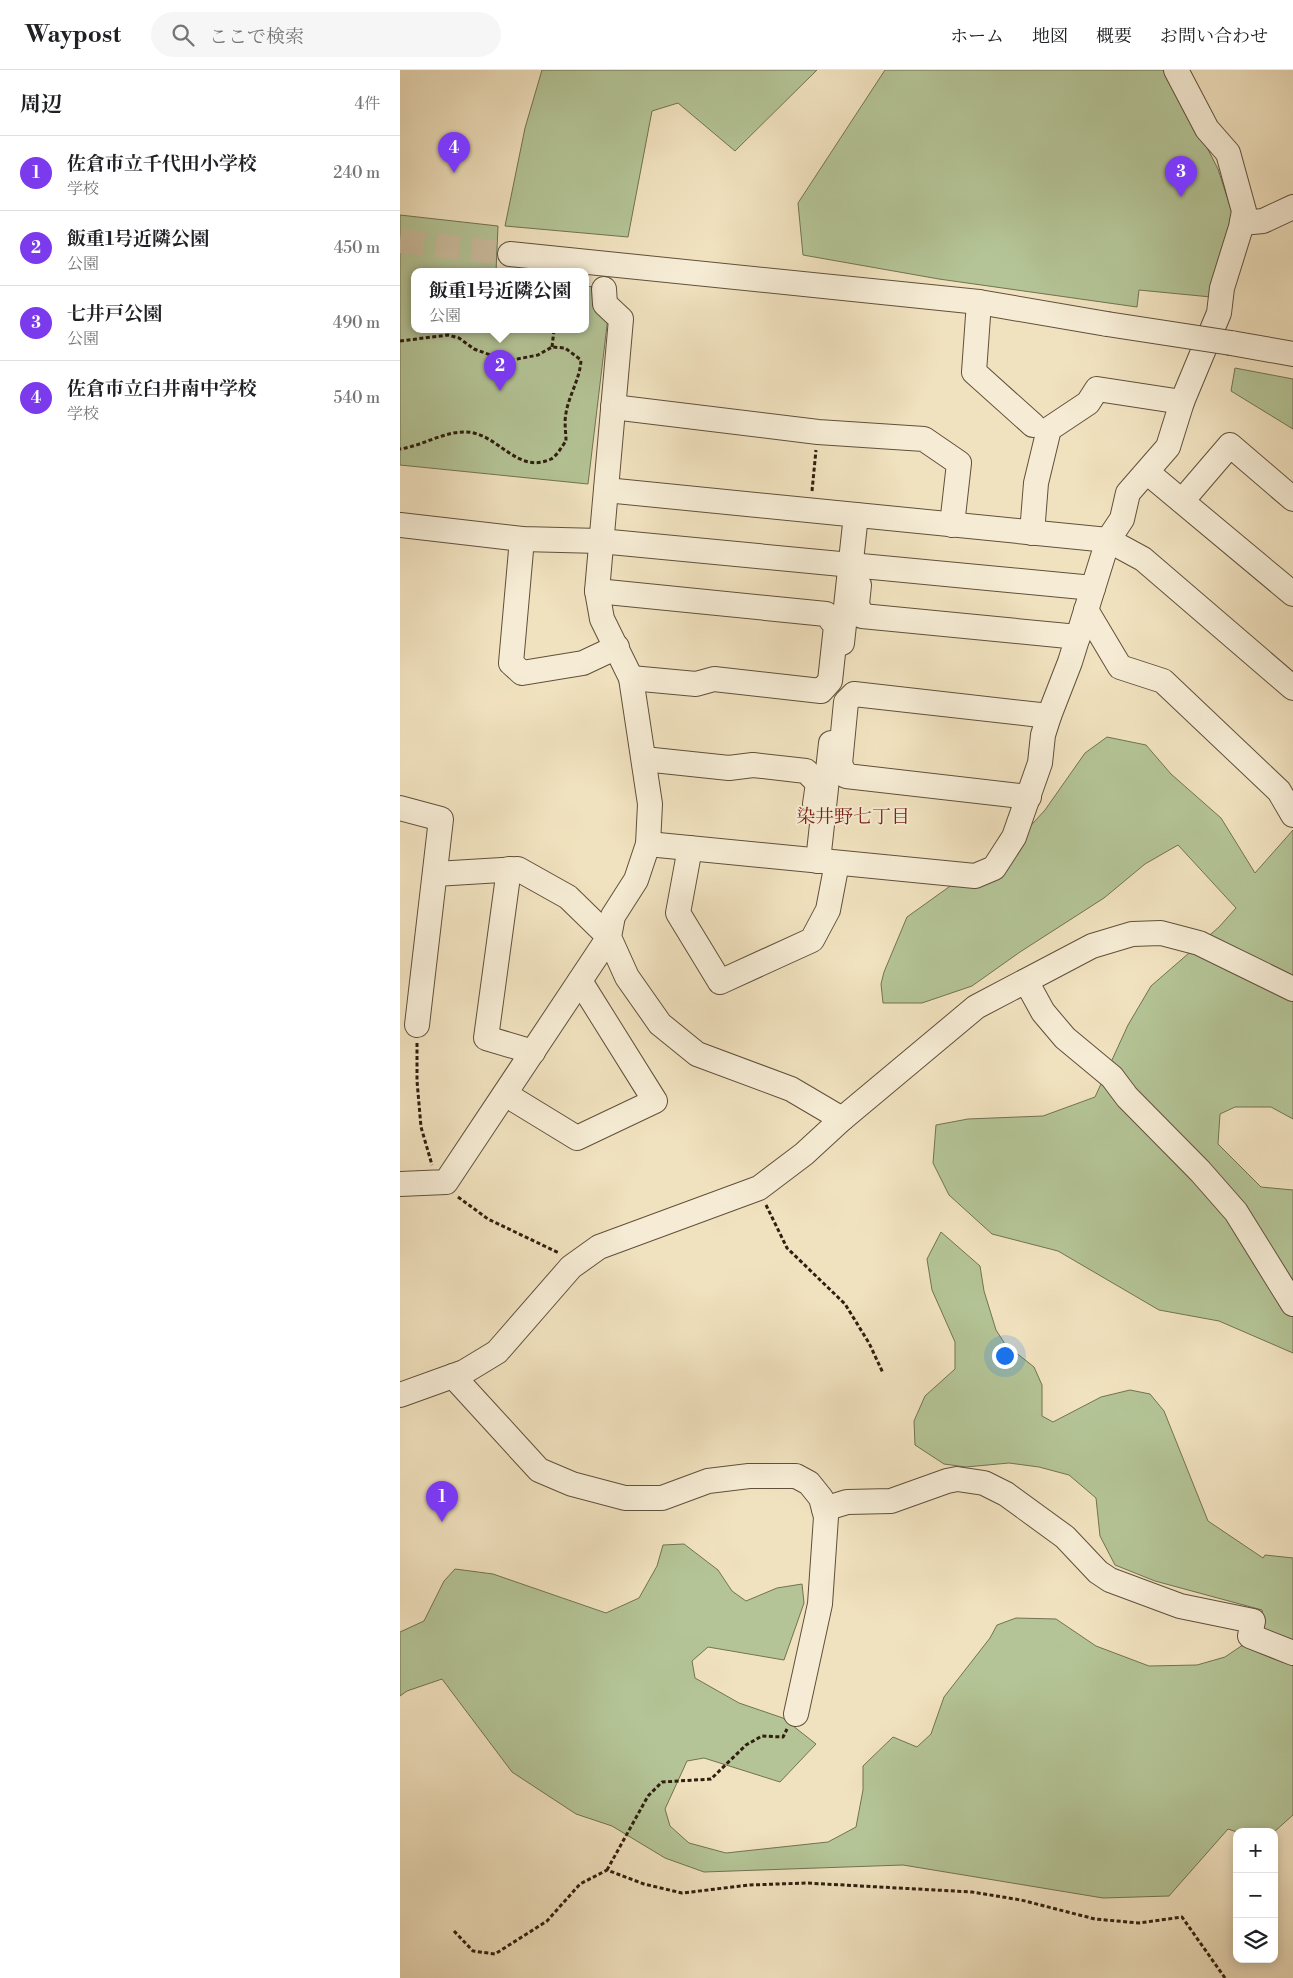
<!DOCTYPE html>
<html lang="ja">
<meta charset="utf-8">
<style>
:root{--surface:#fff;--page:#f6f6f6;--text:#202124;--muted:#757577;--line:#e0e0e0;--accent:#7c3aed}
body{margin:0;font-family:"Libre Bodoni","Noto Serif JP",serif;background:var(--page);color:var(--text)}
.controls{position:absolute;right:15px;bottom:15px;display:grid;overflow:hidden;border-radius:10px;box-shadow:0 2px 12px #0003}
.controls button{width:45px;height:45px;display:grid;place-items:center;padding:0;border:0;border-bottom:1px solid var(--line);background:var(--surface);color:var(--text);font:25px sans-serif}
.you{position:absolute;left:604px;top:1285px;width:18px;height:18px;margin:-12px;border:4px solid #fff;border-radius:50%;background:#1a73e8;box-shadow:0 0 0 8px #1a73e833}
.badge{display:grid;place-items:center;width:32px;height:32px;border-radius:50%;background:var(--accent);color:#fff;font-size:16px;font-weight:700}
.pin{position:absolute;translate:-50% -41px;filter:drop-shadow(0 1px 2px #0008)}
.pin::after{content:'';position:absolute;top:26px;width:18px;height:15px;background:inherit;clip-path:polygon(0 0,100% 0,50% 100%)}
.popup{position:absolute;left:11px;top:198px;width:178px;height:65px;box-sizing:border-box;display:grid;place-content:center;border-radius:10px;background:var(--surface);filter:drop-shadow(0 1px 4px #0005);font-size:16px;white-space:nowrap;color:var(--muted)}
.popup b{font-size:19px;color:var(--text)}
.popup::after{content:'';position:absolute;left:50%;top:100%;margin-left:-10px;border:10px solid transparent;border-top-color:var(--surface)}
.list{margin:0;padding:0;list-style:none}
h2{display:flex;justify-content:space-between;align-items:center;height:65px;margin:0;padding:0 20px;font-size:21px}
h2 small{font-size:16px;font-weight:400;color:var(--muted)}
.list li{display:grid;grid-template-columns:32px 1fr auto;gap:15px;align-items:center;box-sizing:border-box;height:75px;padding:0 20px;border-top:1px solid var(--line)}
.list b{display:block;font-size:19px;white-space:nowrap}
.list p{margin:0;font-size:16px;white-space:nowrap;color:var(--muted)}
.list em{font-size:16px;font-style:normal;color:var(--muted)}
.icon{flex:none;width:28px;height:28px;fill:none;stroke:currentColor;stroke-width:2;stroke-linecap:round;stroke-linejoin:round}
.map{position:relative;flex:none;width:893px;height:1908px;overflow:hidden}
header{display:flex;align-items:center;gap:30px;box-sizing:border-box;height:70px;padding:0 25px;background:var(--surface);border-bottom:1px solid var(--line)}
header strong{font-size:24px}
nav{display:flex;gap:28px;margin-inline-start:auto;font-size:18px}
.search{width:350px;height:45px;background:var(--page);display:flex;align-items:center;gap:12px;box-sizing:border-box;padding:0 18px;border-radius:28px;color:var(--muted);font-size:19px}
main{display:flex}
aside{flex:1;background:var(--surface)}
.map>svg:first-child{display:block}
.green{fill:#b4c496;stroke:#727252}
.lines{fill:none;stroke-linecap:round;stroke-linejoin:round}
.minor-tunnel{stroke:#cabb9c;stroke-width:24;stroke-dasharray:24 12;stroke-linecap:butt}
.minor-casing{stroke:#60503b;stroke-width:26}
.path{stroke:#301f0f;stroke-width:3;stroke-dasharray:4 2.5;stroke-linecap:butt}
.minor{stroke:#f6ecd5;stroke-width:24}
.minor-bridge-casing{stroke:#60503b;stroke-width:26;stroke-linecap:butt}
.minor-bridge{stroke:#f6ecd5;stroke-width:24}
.labels{text-anchor:middle;stroke-width:4;stroke-linejoin:round;paint-order:stroke}
.neighbourhood-label{font-size:19px;fill:#7a1f14;stroke:#f6ecd5}
</style>
<header>
<strong>Waypost</strong>
<div class="search"><svg class="icon" aria-label="search" viewBox="0 0 24 24"><circle cx="10" cy="10" r="6"/><path d="M15 15l6 6"/></svg>ここで検索</div>
<nav><a>ホーム</a><a>地図</a><a>概要</a><a>お問い合わせ</a></nav>
</header>
<main>
<aside>
<h2>周辺<small>4件</small></h2>
<ul class="list">
<li><span class="badge">1</span><div><b>佐倉市立千代田小学校</b><p>学校</p></div><em>240 m</em></li>
<li><span class="badge">2</span><div><b>飯重1号近隣公園</b><p>公園</p></div><em>450 m</em></li>
<li><span class="badge">3</span><div><b>七井戸公園</b><p>公園</p></div><em>490 m</em></li>
<li><span class="badge">4</span><div><b>佐倉市立臼井南中学校</b><p>学校</p></div><em>540 m</em></li>
</ul>
</aside>
<div class="map">
<svg width="893" height="1908" viewBox="0 0 893 1908">
<rect width="100%" height="100%" fill="#f1e2bf"/>
<filter id="stains"><feTurbulence type="fractalNoise" baseFrequency=".004" numOctaves="4"/><feColorMatrix values="0 0 0 0 .2 0 0 0 0 .09 0 0 0 0 .02 0 0 0 .5 -.17"/></filter>
<radialGradient id="worn" r=".72"><stop offset=".6" stop-color="#630" stop-opacity="0"/><stop offset="1" stop-color="#630" stop-opacity=".3"/></radialGradient>
<g class="green">
<polygon points="142,0 417,0 335,81 278,33 252,41 228,167 105,156 125,58"/>
<polygon points="485,0 767,0 818,99 836,155 811,227 739,220 737,237 539,209 403,185 398,133"/>
<polygon points="0,145 98,156 96,202 15,202 15,260 185,260 185,216 196,217 208,247 188,414 0,395"/>
<polygon points="835,298 893,309 893,359 831,321"/>
<polygon points="707,667 746,675 771,704 821,748 855,803 893,760 893,1049 871,1037 835,1037 820,1044 818,1074 861,1117 893,1120 893,1283 819,1251 759,1240 658,1181 592,1164 549,1125 533,1093 536,1055 568,1049 643,1046 695,1027 728,955 751,916 819,857 836,838 778,775 745,794 704,828 620,882 572,916 522,933 483,933 481,914 484,902 507,847 567,804 603,786 645,740 685,683"/>
<polygon points="541,1162 580,1196 584,1221 596,1260 605,1274 634,1297 642,1315 642,1346 653,1352 701,1327 730,1320 750,1324 764,1341 808,1451 863,1488 865,1485 893,1488 893,1745 874,1762 837,1762 828,1759 769,1826 703,1828 503,1795 304,1802 265,1788 212,1756 176,1744 112,1702 42,1609 7,1621 0,1626 0,1562 24,1551 44,1511 55,1499 93,1504 206,1543 239,1528 257,1496 263,1475 284,1474 318,1500 332,1521 346,1531 377,1518 402,1514 404,1533 384,1590 308,1577 292,1591 295,1608 339,1633 383,1648 416,1674 380,1712 304,1688 287,1691 265,1739 270,1756 289,1773 326,1783 428,1772 456,1757 463,1720 463,1696 493,1667 517,1677 531,1664 544,1627 590,1568 597,1555 616,1548 656,1549 696,1576 749,1596 797,1595 825,1587 865,1560 862,1540 755,1511 715,1495 700,1466 696,1428 669,1405 639,1397 609,1393 566,1397 544,1394 515,1375 514,1351 525,1326 555,1299 555,1272 532,1220 527,1189"/>
</g>
<g class="lines">
<polyline class="minor-tunnel" points="0,171 110,184"/>
<g class="minor-casing">
<g id="minor">
<polyline points="842,153 863,151 893,137"/>
<polyline points="110,184 579,232 707,254"/>
<polyline points="204,219 205,234 221,249 197,521 202,549 231,608 250,734 248,774 236,810 213,846 209,867 227,907 260,954 297,984 391,1019 442,1049"/>
<polyline points="579,232 574,302 633,355"/>
<polyline points="831,273 893,284"/>
<polyline points="213,337 418,362 524,369 559,393 552,455"/>
<polyline points="748,403 893,524"/>
<polyline points="206,420 708,470 743,489 893,618"/>
<polyline points="782,431 830,375 893,429"/>
<polyline points="0,455 122,469 200,471 693,518"/>
<polyline points="632,463 636,413 649,359 688,333 697,319 782,332"/>
<polyline points="122,469 111,593 122,603 183,593 217,577"/>
<polyline points="459,515 457,534 462,546 678,567"/>
<polyline points="197,521 426,544 436,556 430,611 421,621 314,609 296,614 231,608"/>
<polyline points="686,540 720,597 763,611 879,721 893,745"/>
<polyline points="442,573 456,445"/>
<polyline points="244,689 329,698 353,695 406,701 418,713 415,734"/>
<polyline points="629,727 446,706 440,694 446,632 454,624 649,646"/>
<polyline points="0,738 41,749 17,955"/>
<polyline points="248,774 575,806 594,798 614,767 640,693 643,665 649,646 670,592 708,470 722,449 728,423 768,377 782,332 819,243 822,218 841,157 844,141 828,83 807,59 776,0"/>
<polyline points="290,778 278,843 320,912 412,870 428,840 437,793"/>
<polyline points="418,791 431,673"/>
<polyline points="109,799 86,968 133,982"/>
<polyline points="626,911 643,942 665,968 712,1007 727,1027 800,1101 836,1142 893,1234"/>
<polyline points="105,1024 177,1068 255,1031 180,911"/>
<polyline points="0,1114 46,1112 209,867 168,827 118,799 35,804"/>
<polyline points="53,1306 139,1400 172,1414 225,1428 262,1428 308,1411 349,1406 396,1406 409,1413 421,1428 426,1447 420,1534 396,1644"/>
<polyline points="0,1325 64,1302 97,1282 171,1197 199,1177 359,1118 404,1084 442,1049 576,937 692,876 732,864 761,863 799,873 893,919"/>
<polyline points="424,1439 447,1432 491,1431 547,1411 557,1409 584,1413 606,1424 665,1467 698,1502 710,1510 780,1536 853,1551 850,1566 893,1583"/>
</g>
</g>
<g class="path">
<path d="M0,271l48,-6 11,3 15,11 33,12 31,-6 14,-8 13,1 16,12c-1,19 -12,35 -15,53 -2,9 0,20 0,28 -4,5 -9,15 -15,18 -34,16 -52,-25 -84,-27 -23,-1 -45,14 -67,17"/>
<polyline points="152,277 154,260"/>
<polyline points="412,421 416,380"/>
<polyline points="17,973 17,1011 21,1057 32,1095"/>
<polyline points="58,1127 88,1149 159,1183"/>
<polyline points="366,1135 387,1178 445,1234 469,1273 483,1303"/>
<polyline points="207,1800 248,1726 262,1712 311,1709 346,1675 362,1666 383,1667 387,1659"/>
<polyline points="54,1861 73,1881 95,1884 147,1851 180,1814 207,1800 244,1814 282,1823 350,1815 406,1813 572,1822 621,1830 695,1849 739,1853 782,1847 825,1908"/>
</g>
<use href="#minor" class="minor"/>
<g class="minor-bridge-casing">
<polyline id="minor-bridge" points="707,254 831,273"/>
</g>
<use href="#minor-bridge" class="minor-bridge"/>
</g>
<g class="labels">
<g class="neighbourhood-label">
<text x="453" y="753">染井野七丁目</text>
</g>
</g>
<rect width="100%" height="100%" filter="url(#stains)"/>
<rect width="100%" height="100%" fill="url(#worn)"/>
</svg>
<div class="controls">
<button>+</button>
<button>−</button>
<button><svg class="icon" aria-label="layers" viewBox="0 0 24 24"><path d="M12 4l9 5-9 5-9-5zM3 14l9 5 9-5"/></svg></button>
</div>
<div class="you"></div>
<div class="pin badge" style="left:42px;top:1452px">1</div>
<div class="pin badge" style="left:100px;top:321px">2</div>
<div class="popup"><b>飯重1号近隣公園</b>公園</div>
<div class="pin badge" style="left:781px;top:127px">3</div>
<div class="pin badge" style="left:54px;top:103px">4</div>
</div>
</main>
